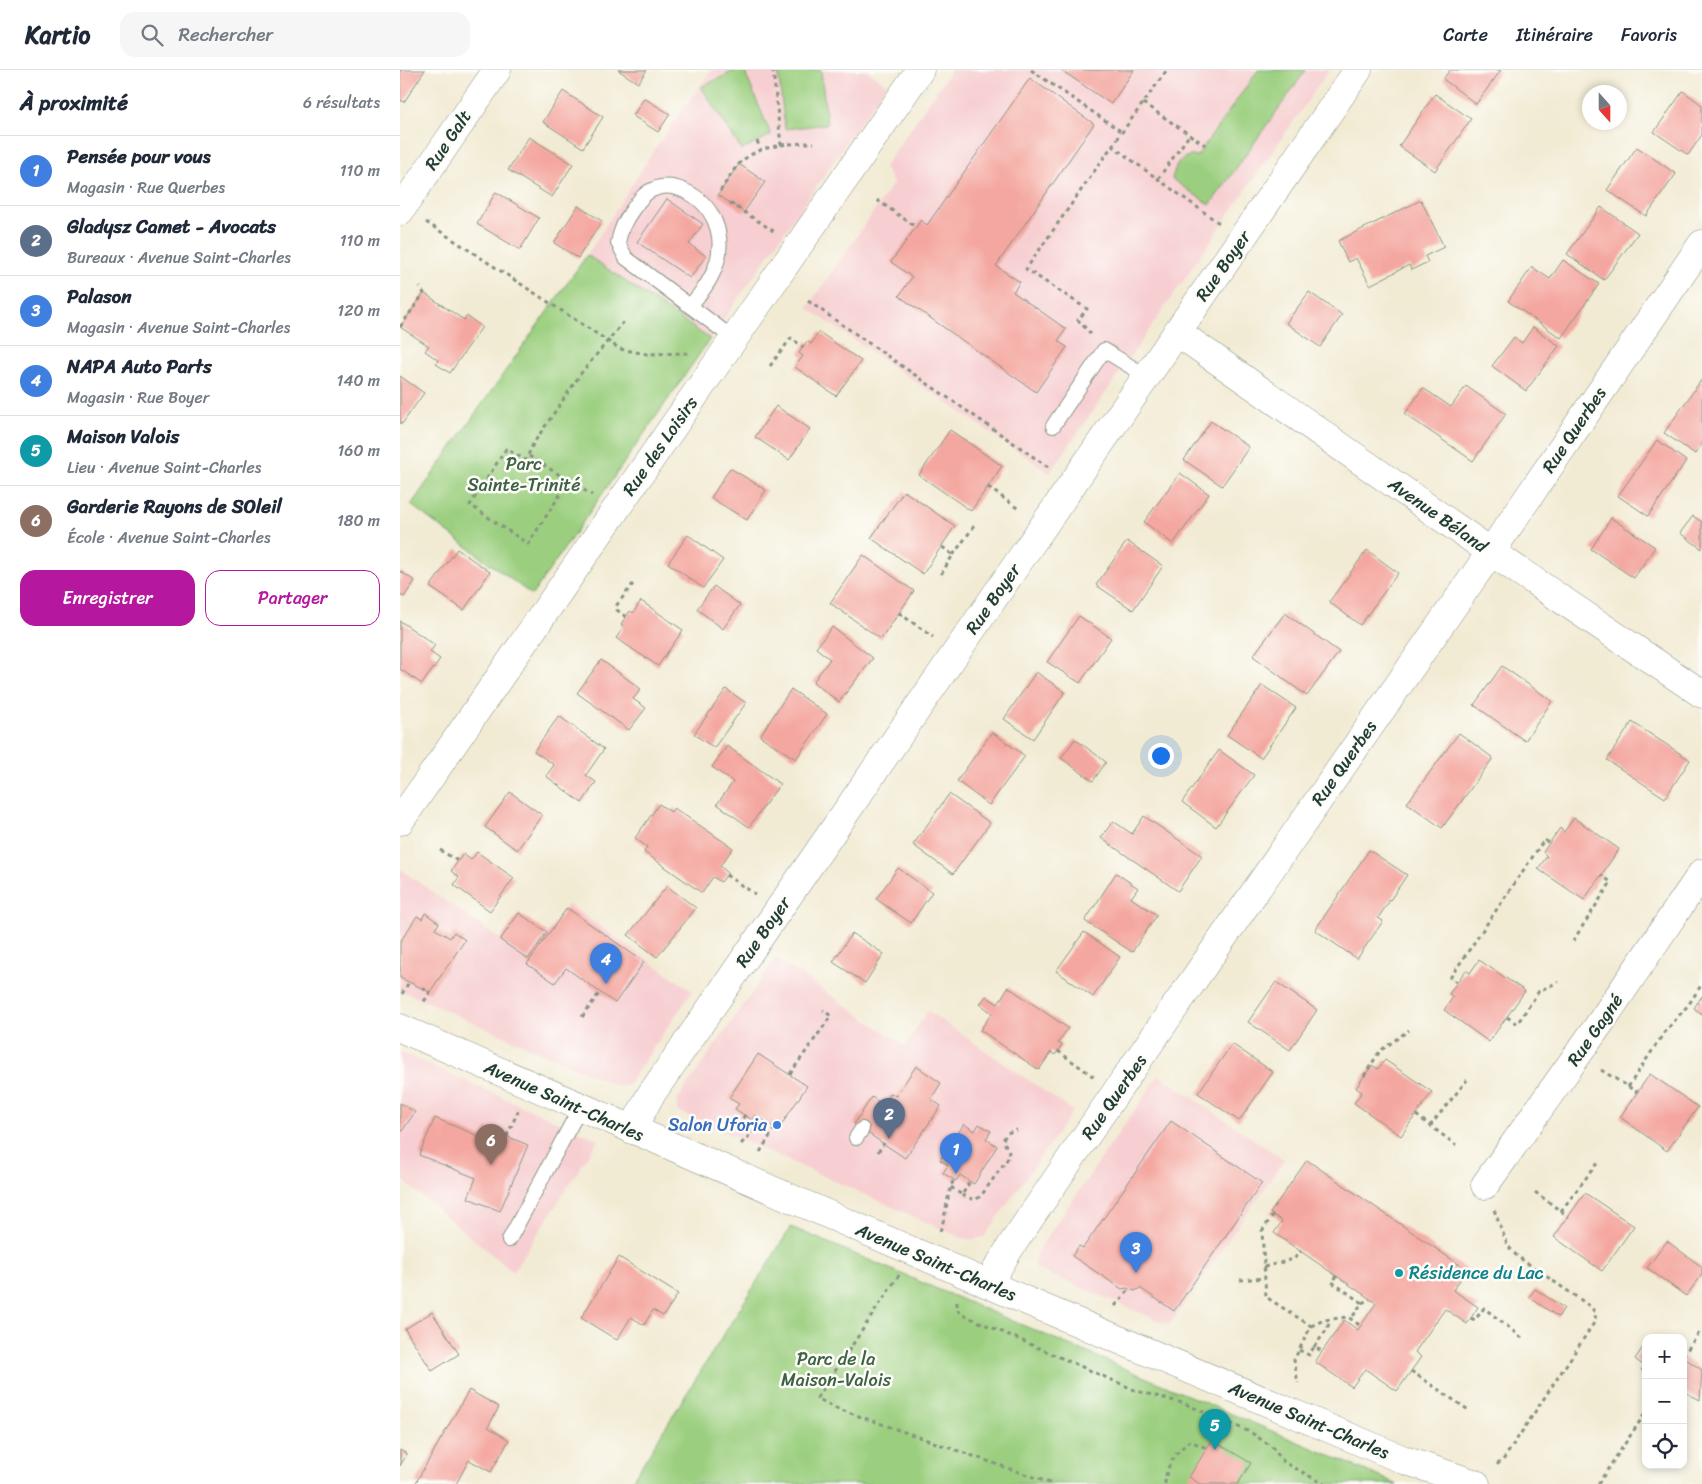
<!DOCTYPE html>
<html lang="fr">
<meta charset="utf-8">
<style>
:root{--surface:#fff;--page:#f6f6f7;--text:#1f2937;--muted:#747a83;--line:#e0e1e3;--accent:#b5179e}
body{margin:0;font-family:Sriracha,sans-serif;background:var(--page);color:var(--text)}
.controls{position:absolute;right:15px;bottom:15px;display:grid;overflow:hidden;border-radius:10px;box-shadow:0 2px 8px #0003}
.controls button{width:45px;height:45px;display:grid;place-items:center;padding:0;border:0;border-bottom:1px solid var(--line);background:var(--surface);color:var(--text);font:25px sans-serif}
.compass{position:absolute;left:1182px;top:15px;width:45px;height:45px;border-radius:50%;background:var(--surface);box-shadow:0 2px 8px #0003;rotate:159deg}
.you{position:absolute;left:760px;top:685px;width:18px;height:18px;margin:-12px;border:4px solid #fff;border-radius:50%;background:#1a73e8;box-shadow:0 0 0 8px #1a73e833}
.badge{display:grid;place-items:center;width:32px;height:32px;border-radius:50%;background:var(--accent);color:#fff;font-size:16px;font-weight:700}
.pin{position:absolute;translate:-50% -41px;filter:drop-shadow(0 1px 2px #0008)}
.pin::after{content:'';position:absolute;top:26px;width:18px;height:15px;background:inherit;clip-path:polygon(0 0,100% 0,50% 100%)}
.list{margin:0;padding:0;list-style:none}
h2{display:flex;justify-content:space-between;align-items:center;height:65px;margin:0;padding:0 20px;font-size:21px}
h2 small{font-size:16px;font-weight:400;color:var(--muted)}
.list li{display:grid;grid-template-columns:32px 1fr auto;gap:15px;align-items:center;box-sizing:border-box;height:70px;padding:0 20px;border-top:1px solid var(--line)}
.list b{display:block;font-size:19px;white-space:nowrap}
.list p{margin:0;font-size:16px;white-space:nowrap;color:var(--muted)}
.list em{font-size:16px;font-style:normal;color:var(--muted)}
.actions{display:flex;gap:10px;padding:15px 20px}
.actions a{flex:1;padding:11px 0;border:1px solid var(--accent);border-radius:15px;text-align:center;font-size:18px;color:var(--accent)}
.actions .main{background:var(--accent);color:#fff}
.icon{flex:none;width:28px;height:28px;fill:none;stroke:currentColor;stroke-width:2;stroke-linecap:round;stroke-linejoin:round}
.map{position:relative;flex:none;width:1302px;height:1414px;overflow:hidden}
header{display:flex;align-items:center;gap:30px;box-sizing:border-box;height:70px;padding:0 25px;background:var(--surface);border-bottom:1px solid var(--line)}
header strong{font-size:24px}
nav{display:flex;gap:28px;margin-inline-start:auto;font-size:18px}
.search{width:350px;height:45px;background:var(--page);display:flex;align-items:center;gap:12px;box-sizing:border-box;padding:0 18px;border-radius:15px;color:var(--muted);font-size:19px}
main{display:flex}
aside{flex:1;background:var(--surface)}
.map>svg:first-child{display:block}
.built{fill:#f7cfd2}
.green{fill:#9bcf7f;stroke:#5d865a}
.building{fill:#f4a7a0}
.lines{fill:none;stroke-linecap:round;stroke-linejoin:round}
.lane-casing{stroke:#889484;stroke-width:16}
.street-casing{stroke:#889484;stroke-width:29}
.secondary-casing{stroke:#889484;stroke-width:29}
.path{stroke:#889484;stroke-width:3;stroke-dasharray:4 4;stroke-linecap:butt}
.lane{stroke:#fff;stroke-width:14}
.street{stroke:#fff;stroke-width:28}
.secondary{stroke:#fff;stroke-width:28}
.shop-dot{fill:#3f7fe0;stroke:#fdfcf7;stroke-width:2}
.culture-dot{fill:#0f9aa8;stroke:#fdfcf7;stroke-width:2}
.labels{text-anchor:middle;stroke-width:5;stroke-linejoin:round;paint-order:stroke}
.street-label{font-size:18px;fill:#1f3d34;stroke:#fdfcf7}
.park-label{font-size:18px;fill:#3e6247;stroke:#fdfcf7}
.shop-label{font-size:18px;fill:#366cbe;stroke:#fdfcf7;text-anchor:end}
.culture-label{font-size:18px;fill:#0d838f;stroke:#fdfcf7;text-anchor:start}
</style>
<header>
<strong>Kartio</strong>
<div class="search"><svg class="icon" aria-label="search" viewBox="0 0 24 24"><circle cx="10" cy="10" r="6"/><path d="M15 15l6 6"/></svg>Rechercher</div>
<nav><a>Carte</a><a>Itinéraire</a><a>Favoris</a></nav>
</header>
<main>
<aside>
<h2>À proximité<small>6 résultats</small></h2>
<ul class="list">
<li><span class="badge" style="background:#3f7fe0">1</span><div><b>Pensée pour vous</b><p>Magasin · Rue Querbes</p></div><em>110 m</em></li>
<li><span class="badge" style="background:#5c6f8a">2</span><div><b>Gladysz Camet - Avocats</b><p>Bureaux · Avenue Saint-Charles</p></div><em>110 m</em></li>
<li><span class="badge" style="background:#3f7fe0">3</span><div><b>Palason</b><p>Magasin · Avenue Saint-Charles</p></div><em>120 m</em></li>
<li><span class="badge" style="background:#3f7fe0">4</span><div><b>NAPA Auto Parts</b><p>Magasin · Rue Boyer</p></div><em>140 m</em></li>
<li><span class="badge" style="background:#0f9aa8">5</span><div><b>Maison Valois</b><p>Lieu · Avenue Saint-Charles</p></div><em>160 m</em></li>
<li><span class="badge" style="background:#8d6e63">6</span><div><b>Garderie Rayons de SOleil</b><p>École · Avenue Saint-Charles</p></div><em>180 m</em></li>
</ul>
<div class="actions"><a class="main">Enregistrer</a><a>Partager</a></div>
</aside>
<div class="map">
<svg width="1302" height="1414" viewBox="0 0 1302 1414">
<rect width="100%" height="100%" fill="#fdfcf7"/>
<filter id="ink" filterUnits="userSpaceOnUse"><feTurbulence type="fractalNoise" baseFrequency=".02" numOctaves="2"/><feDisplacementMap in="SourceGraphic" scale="10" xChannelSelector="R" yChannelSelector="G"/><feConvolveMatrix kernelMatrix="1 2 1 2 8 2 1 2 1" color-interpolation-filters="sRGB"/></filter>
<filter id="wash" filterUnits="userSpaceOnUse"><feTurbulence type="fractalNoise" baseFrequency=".0096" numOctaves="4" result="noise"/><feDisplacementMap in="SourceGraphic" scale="20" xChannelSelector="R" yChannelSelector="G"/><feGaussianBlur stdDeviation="1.12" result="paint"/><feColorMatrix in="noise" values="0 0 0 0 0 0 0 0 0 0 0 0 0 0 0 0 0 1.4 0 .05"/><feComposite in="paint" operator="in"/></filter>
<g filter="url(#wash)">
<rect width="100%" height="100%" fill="#f2ebd4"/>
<g class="built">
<polygon points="311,0 466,0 487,15 310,269 187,185 255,79"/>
<polygon points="551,0 929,0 650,403 407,238 493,114 484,97"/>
<polygon points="0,799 128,889 168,834 292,921 233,1008 228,1015 219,1017 0,920"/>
<polygon points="376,888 505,976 528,941 673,1041 584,1167 571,1170 562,1168 277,1041 277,1030"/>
<polygon points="0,982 198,1070 113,1202 0,1108"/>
<polygon points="759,1005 884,1090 769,1255 637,1199 633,1194 638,1180"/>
</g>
<g class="green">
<polygon points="336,0 344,0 371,65 342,80 301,17"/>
<polygon points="378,0 421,0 427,54 385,59"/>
<path d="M858,0h48l-96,135 -38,-26c4,-15 9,-25 25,-23z"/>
<polygon points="187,185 310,269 132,525 11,435"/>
<polygon points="391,1157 997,1414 230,1414"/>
</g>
<g id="blocks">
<g class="building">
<polygon points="0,0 25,0 4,32 0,30"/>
<polygon points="218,0 247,0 238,13"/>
<polygon points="661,0 734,0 711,34"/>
<polygon points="1050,0 1101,0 1076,34 1043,9"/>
<polygon points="630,8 694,54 596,196 620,212 613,222 666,259 658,271 667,277 636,322 499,226 512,207 491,192 521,150 527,155"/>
<polygon points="163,21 203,47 183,78 143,52"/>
<polygon points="1283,21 1302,35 1302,65 1288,85 1254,62"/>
<polygon points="1035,24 1071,49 1035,101 999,76"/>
<polygon points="244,28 270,44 258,62 233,46"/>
<polygon points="129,67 173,94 152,127 108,100"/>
<polygon points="1237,77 1276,104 1246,146 1207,120"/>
<polygon points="339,94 365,112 344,142 318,125"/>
<polygon points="96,122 139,148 120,180 77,154"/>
<polygon points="267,129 303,154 289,174 306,186 290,208 237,172"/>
<polygon points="1021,130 1044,177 1025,186 1028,192 1011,200 1009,195 970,215 956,188 948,192 938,171"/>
<polygon points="178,136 202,151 178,188 154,173"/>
<polygon points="1201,137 1238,163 1204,210 1167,184"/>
<polygon points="1163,190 1199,214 1161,268 1108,231 1132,197 1150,209"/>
<polygon points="909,222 942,245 920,277 886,253"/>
<polygon points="24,223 64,250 67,246 82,257 50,303 36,294 38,290 25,281 29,276 0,257"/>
<polygon points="1133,257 1159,276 1126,321 1092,296 1114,267 1122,273"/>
<polygon points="419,262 461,291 436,326 395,297 403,286 399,283 407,271 411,274"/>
<polygon points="0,306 24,323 2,354 0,353"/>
<polygon points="1302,309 1302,374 1295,384 1264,363"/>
<polygon points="1066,316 1106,344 1073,391 1005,344 1023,318 1051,337"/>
<polygon points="376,336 410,359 389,390 355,367"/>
<polygon points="811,351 849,377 822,416 784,390"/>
<polygon points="550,360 602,396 571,441 519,405"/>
<polygon points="1257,370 1286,391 1248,446 1218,426"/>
<polygon points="330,398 366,420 347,450 311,428"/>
<polygon points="780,403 809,424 773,474 744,452"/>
<polygon points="504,421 555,456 523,504 471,468"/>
<polygon points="1293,446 1302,452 1302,479 1280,463"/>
<polygon points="1211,448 1255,477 1234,508 1191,479"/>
<polygon points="288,465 323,490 303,518 268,493"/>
<polygon points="727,471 763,496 733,540 696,515"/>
<polygon points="57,479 90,502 64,540 30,517"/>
<polygon points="967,480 998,503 960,555 929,532"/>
<polygon points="463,485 514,521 481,569 430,533"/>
<polygon points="0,501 15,511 4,527 0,525"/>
<polygon points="314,516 340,535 323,559 297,539"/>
<polygon points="241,531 283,560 258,596 216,568 224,557 221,554 230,541 233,543"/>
<polygon points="885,543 939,582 907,626 853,586"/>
<polygon points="679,546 711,568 680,613 647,592"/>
<polygon points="0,551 35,575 30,582 40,589 22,614 0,599"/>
<polygon points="432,557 473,588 439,632 413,612 430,589 416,578"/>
<polygon points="201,590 241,619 233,629 246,638 229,660 177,623"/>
<polygon points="1102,596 1152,631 1125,671 1074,635"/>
<polygon points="636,602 665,622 633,669 604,649"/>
<polygon points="862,615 896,638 861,688 827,665"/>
<polygon points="326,619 346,633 314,678 294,664"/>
<polygon points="391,619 427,644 396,689 360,666"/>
<polygon points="159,646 204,679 186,705 196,712 182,733 146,706 154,695 134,681"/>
<polygon points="1232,652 1290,690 1265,728 1207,690"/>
<polygon points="592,662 625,686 589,735 557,711"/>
<polygon points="1059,663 1093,688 1042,758 1007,733"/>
<polygon points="675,669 706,692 693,711 661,688"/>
<polygon points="327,676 380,714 349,757 317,734 333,712 312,697"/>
<polygon points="819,680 854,705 816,757 782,732"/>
<polygon points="110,722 142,745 117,780 85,757"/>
<polygon points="549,724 590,753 553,804 513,775"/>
<polygon points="259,734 271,742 274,738 333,778 320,796 328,803 321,812 313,807 302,823 244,782 247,777 235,768"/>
<polygon points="744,746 802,786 778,821 701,768 713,751 732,764"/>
<polygon points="1174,748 1219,779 1184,830 1138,799 1147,786 1143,782 1160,758 1164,762"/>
<polygon points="969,780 1007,805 978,848 983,851 957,889 915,860"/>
<polygon points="77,782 114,808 90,841 54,815 59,807 51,801 63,784 71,790"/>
<polygon points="498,798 532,822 511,853 476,829"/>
<polygon points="716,803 738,818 731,828 757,845 732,882 685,851"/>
<polygon points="267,816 296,838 257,887 228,865"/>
<polygon points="167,838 244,892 215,933 166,898 155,913 127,894"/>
<polygon points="25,843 39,853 35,859 50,868 54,862 65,870 30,922 0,908 0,872 17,846 22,849"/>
<polygon points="119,843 147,862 128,889 100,870"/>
<polygon points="684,862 720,887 693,927 656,901"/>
<polygon points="452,863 484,884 465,913 433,892"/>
<polygon points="1079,890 1125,921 1089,972 1044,940 1053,927 1049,924 1057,912 1066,900 1070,903"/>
<polygon points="876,912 917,940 890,980 848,952"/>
<polygon points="608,917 668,958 658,973 662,975 655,985 651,982 639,1000 580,960 592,943 580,934 586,926 598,934"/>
<polygon points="1302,926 1302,944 1294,938"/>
<polygon points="832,974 873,1002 839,1051 798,1023"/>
<polygon points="358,984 407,1016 378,1060 355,1045 352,1050 335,1039 339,1034 329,1028"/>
<polygon points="985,990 1032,1022 1001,1066 954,1033 962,1022 956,1018 972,995 978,999"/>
<polygon points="516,996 541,1013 531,1029 541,1036 505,1088 454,1054 472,1027 483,1035 491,1023 496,1026"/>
<polygon points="1250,1004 1298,1037 1267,1081 1220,1047"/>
<polygon points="0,1033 15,1042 0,1064"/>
<polygon points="35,1048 83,1068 87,1058 128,1075 100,1141 68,1128 76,1108 19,1085"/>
<polygon points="771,1051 862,1113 774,1241 740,1218 735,1221 726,1218 722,1219 672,1186 679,1176 683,1178"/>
<polygon points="564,1054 575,1061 579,1054 591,1061 586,1069 597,1076 574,1114 560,1105 556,1111 543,1103 548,1095 540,1090"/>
<polygon points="907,1090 1067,1200 1053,1220 1078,1237 1067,1254 1045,1239 1015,1282 1021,1287 997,1321 965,1299 952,1317 915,1292 944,1250 958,1260 976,1233 874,1163 882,1151 870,1143"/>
<polygon points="1185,1123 1234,1156 1202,1201 1154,1167"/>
<polygon points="1267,1171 1302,1197 1302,1205 1286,1226 1247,1198"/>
<polygon points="219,1187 278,1224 263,1246 253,1240 244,1255 231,1247 217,1270 181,1248"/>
<polygon points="1135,1219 1164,1238 1158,1247 1129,1227"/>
<polygon points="32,1242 59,1284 32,1301 5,1259"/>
<polygon points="1246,1273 1246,1304 1241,1300 1244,1296 1235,1289"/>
<polygon points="1283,1287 1302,1300 1300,1330 1283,1321"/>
<polygon points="69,1320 99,1337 88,1357 109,1370 91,1402 69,1390 56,1414 15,1414"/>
<polygon points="812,1370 851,1393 838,1414 800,1414 789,1407"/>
<polygon points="0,1380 7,1384 0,1396"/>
</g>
</g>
</g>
<g filter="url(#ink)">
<use href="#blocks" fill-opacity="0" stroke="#889484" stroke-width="1"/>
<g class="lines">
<g class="lane-casing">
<g id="lane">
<path d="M290,236c10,-12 20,-24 25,-38 12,-31 -1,-64 -30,-77 -11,-5 -23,-6 -33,-1 -8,3 -14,12 -19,19 -8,11 -13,21 -15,34l8,15 108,81"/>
<polyline points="653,356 704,280 746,306"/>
<polyline points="456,1068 462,1059"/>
<polyline points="109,1170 180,1038"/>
</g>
</g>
<g class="street-casing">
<g id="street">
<polyline points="0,141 97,0"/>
<polyline points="777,262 1091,482 1302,624"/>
<polyline points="0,751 520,0"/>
<polyline points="232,1060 250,1026 958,0"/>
<polyline points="1085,1115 1203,949 1302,803"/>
<polyline points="588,1214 611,1176 729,1003 1077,502 1302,174"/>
</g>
</g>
<g class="secondary-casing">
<polyline id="secondary" points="0,958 627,1231 1004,1390 1076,1414"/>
</g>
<g class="path">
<polyline points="373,0 381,75"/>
<polyline points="631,0 722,62"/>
<polyline points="743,33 805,75"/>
<polyline points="357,71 361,80"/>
<polyline points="712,76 767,0"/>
<polyline points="758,109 790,64"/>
<path d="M320,121c6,-8 11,-18 18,-26 18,-20 51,-22 76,-22"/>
<polyline points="477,130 516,157"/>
<polyline points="330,133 375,162"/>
<polyline points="26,152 220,279 247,284 289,283"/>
<polyline points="408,231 651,399"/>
<polyline points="0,257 24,223 20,217"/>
<polyline points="691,264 678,250 687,239 626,199 712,76 819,153"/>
<polyline points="370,296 391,268 403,277"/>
<polyline points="129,386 192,425"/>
<polyline points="169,411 128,474 70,435 106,379 126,390 133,374 182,302 226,249"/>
<polyline points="588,417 620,440"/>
<polyline points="553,485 575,455"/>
<polyline points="541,504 553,485 541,476"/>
<polyline points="499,543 533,567"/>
<polyline points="226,547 217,540 216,536 233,514"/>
<polyline points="40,780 58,791"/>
<polyline points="326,805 355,824"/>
<polyline points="1173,871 1211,812 1201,805"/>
<polyline points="1057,912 1050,908 1144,770 1150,773"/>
<polyline points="22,918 30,922 23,933"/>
<polyline points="2,924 9,912"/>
<polyline points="182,947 200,922"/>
<polyline points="1107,947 1117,954 1139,921 1158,912"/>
<polyline points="658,981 694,1007"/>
<polyline points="1201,1000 1237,1022"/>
<polyline points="390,1004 431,946 423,940"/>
<polyline points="964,1006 980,981 1009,960"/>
<polyline points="1228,1017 1264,963 1289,934 1302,914"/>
<polyline points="345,1045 340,1052 355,1060"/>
<polyline points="1016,1045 1056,1075"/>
<polyline points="1030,1056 1067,1010"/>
<polyline points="107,1066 119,1039"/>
<polyline points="341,1074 355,1060 361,1049"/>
<polyline points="360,1082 375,1058"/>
<polyline points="478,1082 484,1073"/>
<polyline points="551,1117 562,1125 570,1111"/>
<polyline points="1135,1122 1169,1147"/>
<polyline points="562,1125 575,1130 581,1126 608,1088 609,1082 603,1070 607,1063 617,1060"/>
<polyline points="1094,1140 1108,1176 1117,1186 1191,1237 1196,1244 1194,1253 1103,1390 1095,1396"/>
<polyline points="1161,1141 1198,1092"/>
<polyline points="873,1145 862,1161 866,1227 911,1256 894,1290 898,1313"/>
<path d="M540,1161c7,-18 6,-34 14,-52"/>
<polyline points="864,1197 894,1189 901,1181"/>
<polyline points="499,1205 417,1328 433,1337 653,1414"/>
<polyline points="937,1206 932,1212 962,1233 951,1249"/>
<polyline points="840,1210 865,1208"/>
<polyline points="557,1232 557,1239 561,1244 737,1321 783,1333 850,1362 871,1376 884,1392 924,1414"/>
<polyline points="962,1233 970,1229"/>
<polyline points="715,1236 729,1219"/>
<polyline points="1071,1248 1075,1250 1084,1238 1122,1268"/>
<polyline points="911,1256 924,1250 948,1247 961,1256"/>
<polyline points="914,1277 928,1258 929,1249"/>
<polyline points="899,1280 909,1285 914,1277 922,1281"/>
<polyline points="1283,1286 1301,1260"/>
<polyline points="1011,1301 1070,1341"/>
<path d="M765,1414c1,-19 10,-31 25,-43l17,7"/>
<polyline points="1198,1414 1246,1342"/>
</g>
<use href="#lane" class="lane"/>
<use href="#street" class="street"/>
<use href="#secondary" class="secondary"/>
</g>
</g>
<circle class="shop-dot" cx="377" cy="1055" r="5"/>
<circle class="culture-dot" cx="999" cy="1203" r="5"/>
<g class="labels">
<g class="street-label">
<text transform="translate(48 70) rotate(-56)" y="6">Rue Galt</text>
<text transform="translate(823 196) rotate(-55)" y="6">Rue Boyer</text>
<text transform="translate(1174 360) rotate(-56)" y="6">Rue Querbes</text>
<text transform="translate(260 376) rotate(-55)" y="6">Rue des Loisirs</text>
<text transform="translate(1038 445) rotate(35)" y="6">Avenue Béland</text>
<text transform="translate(593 529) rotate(-55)" y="6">Rue Boyer</text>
<text transform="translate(944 693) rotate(-55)" y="6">Rue Querbes</text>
<text transform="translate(363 862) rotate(-55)" y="6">Rue Boyer</text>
<text transform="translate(1195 960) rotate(-55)" y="6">Rue Gagné</text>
<text transform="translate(714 1027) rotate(-55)" y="6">Rue Querbes</text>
<text transform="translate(164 1031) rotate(24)" y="6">Avenue Saint-Charles</text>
<text transform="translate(536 1192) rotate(23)" y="6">Avenue Saint-Charles</text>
<text transform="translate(909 1350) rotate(23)" y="6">Avenue Saint-Charles</text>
</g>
<g class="park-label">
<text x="124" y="400">Parc<tspan x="124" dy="21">Sainte-Trinité</tspan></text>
<text x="436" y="1295">Parc de la<tspan x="436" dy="21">Maison-Valois</tspan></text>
</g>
<g class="shop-label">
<text x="367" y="1061">Salon Uforia</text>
</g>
<g class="culture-label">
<text x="1009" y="1209">Résidence du Lac</text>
</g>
</g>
</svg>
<div class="controls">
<button>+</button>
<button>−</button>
<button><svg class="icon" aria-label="locate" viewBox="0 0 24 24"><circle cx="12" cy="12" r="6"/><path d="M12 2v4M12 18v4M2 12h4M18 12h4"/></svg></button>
</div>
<svg class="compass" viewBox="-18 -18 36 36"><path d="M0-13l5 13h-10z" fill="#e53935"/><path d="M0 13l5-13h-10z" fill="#747a83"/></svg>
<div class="you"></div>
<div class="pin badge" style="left:556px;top:1104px;background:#3f7fe0">1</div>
<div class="pin badge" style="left:489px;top:1069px;background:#5c6f8a">2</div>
<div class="pin badge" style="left:736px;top:1203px;background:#3f7fe0">3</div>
<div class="pin badge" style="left:206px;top:914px;background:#3f7fe0">4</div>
<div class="pin badge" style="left:815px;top:1380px;background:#0f9aa8">5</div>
<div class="pin badge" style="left:91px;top:1095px;background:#8d6e63">6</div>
</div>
</main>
